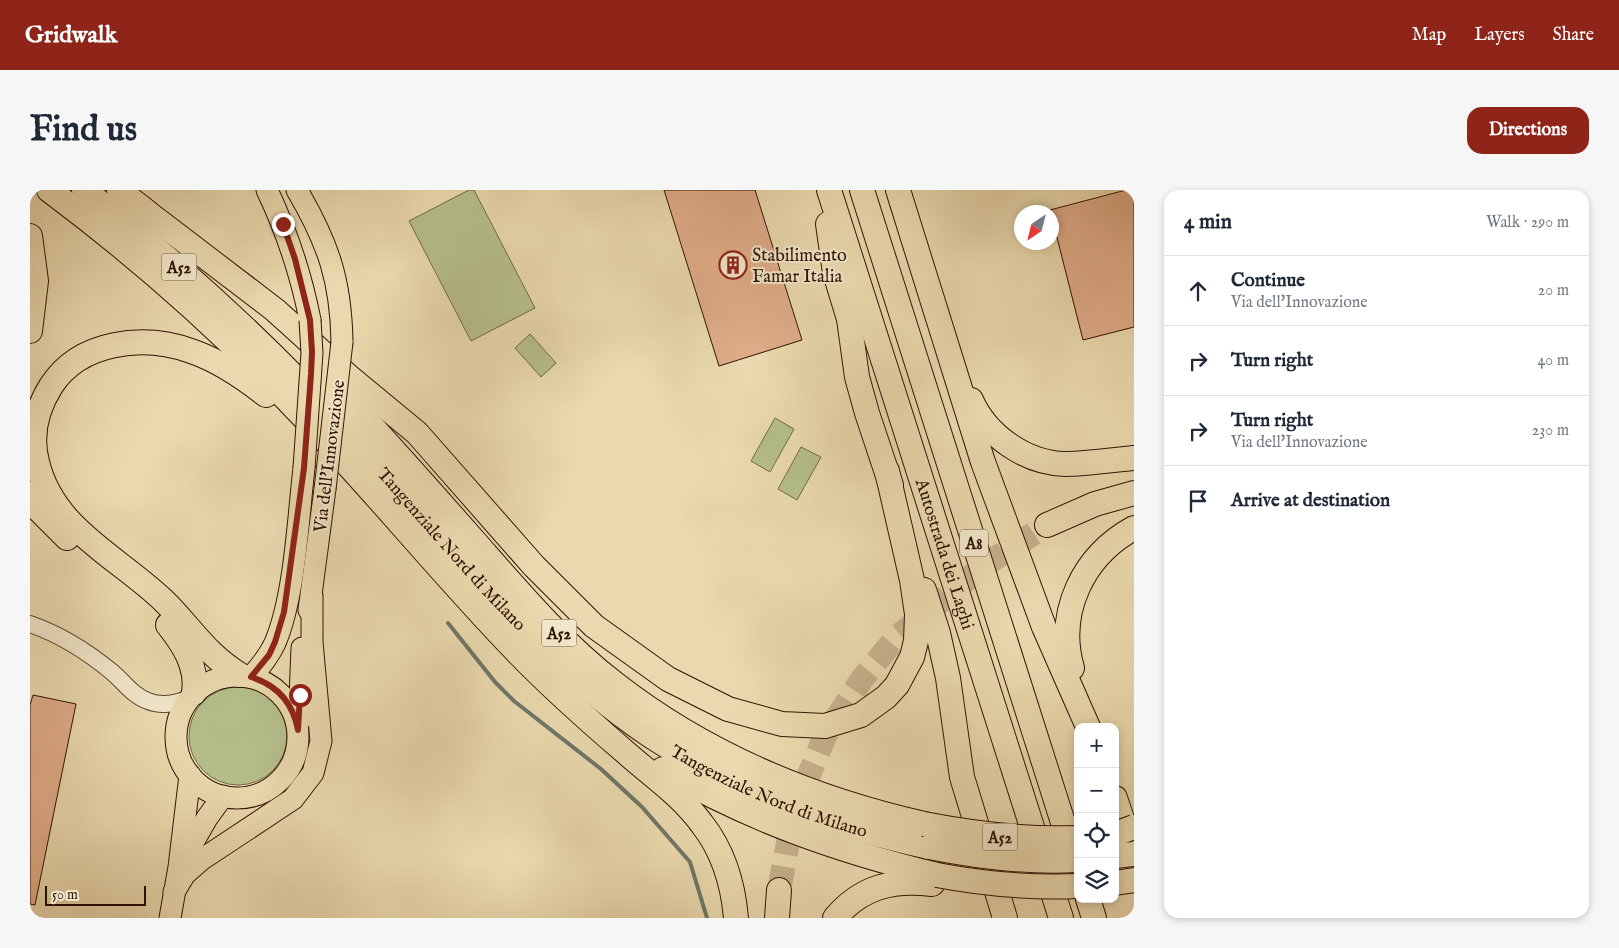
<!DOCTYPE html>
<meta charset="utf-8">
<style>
:root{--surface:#fff;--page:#f6f6f7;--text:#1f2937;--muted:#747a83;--line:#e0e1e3;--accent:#8f2418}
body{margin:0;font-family:"IM FELL English",serif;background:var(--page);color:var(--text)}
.controls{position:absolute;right:15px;bottom:15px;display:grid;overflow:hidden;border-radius:10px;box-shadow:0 2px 8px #0003}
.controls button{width:45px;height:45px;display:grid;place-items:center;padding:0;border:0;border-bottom:1px solid var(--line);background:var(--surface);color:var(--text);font:25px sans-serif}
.compass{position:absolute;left:984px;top:15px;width:45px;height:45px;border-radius:50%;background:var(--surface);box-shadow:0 2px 8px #0003;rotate:215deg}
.scale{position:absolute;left:15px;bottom:12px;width:101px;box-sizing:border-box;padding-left:5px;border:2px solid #2f1204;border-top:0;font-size:14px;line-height:18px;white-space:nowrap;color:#2f1204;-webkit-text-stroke:4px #f1e6ca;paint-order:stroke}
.stop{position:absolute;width:15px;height:15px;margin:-11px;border:4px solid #8f2418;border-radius:50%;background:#fff}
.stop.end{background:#8f2418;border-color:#fff;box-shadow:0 1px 5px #0008}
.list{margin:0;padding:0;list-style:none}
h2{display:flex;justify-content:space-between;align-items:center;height:65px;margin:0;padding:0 20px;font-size:21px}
h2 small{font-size:16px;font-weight:400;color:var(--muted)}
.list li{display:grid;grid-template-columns:32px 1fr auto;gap:15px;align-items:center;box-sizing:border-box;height:70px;padding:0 20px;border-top:1px solid var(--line)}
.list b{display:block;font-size:19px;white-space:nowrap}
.list p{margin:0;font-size:16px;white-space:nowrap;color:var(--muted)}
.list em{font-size:16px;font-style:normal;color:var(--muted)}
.icon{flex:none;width:28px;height:28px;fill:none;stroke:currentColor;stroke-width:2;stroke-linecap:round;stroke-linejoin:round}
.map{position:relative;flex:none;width:1104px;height:728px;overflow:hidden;border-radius:15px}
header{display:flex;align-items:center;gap:30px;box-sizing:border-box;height:70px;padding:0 25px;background:var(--accent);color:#fff}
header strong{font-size:24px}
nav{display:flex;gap:28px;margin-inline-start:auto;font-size:18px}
.intro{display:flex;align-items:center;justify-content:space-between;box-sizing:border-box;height:120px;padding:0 30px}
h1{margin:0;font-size:35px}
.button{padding:12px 22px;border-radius:15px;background:var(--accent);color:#fff;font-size:18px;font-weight:700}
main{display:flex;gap:30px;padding:0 30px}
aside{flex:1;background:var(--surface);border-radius:15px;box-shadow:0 2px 8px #0003}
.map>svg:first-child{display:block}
.grass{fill:#b5bf8b;stroke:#726848}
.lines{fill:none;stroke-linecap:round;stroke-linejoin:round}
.stream{stroke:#6e7768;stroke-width:4}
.building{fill:#dfac88;stroke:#2f1204}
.highway-tunnel{stroke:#c5b18c;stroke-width:24;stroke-dasharray:24 12;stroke-linecap:butt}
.minor-casing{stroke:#5e442e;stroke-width:18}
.major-casing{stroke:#2f1204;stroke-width:23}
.highway-casing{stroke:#2f1204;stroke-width:26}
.minor{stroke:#f1e6ca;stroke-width:16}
.major{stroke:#ead9ae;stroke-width:21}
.highway{stroke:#ead9ae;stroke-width:24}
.major-bridge-casing{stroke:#2f1204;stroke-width:23;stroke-linecap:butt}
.highway-bridge-casing{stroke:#2f1204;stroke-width:26;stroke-linecap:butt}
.major-bridge{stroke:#ead9ae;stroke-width:21}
.highway-bridge{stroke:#ead9ae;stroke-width:24}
.route{stroke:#8f2418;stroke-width:6}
.labels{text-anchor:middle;stroke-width:4;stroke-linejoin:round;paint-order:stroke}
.shield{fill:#f1e6ca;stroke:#69523f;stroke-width:1}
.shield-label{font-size:16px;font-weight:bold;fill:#2f1204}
.poi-label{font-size:18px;fill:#2f1204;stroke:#f1e6ca;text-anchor:start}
.street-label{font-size:18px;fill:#2f1204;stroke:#f1e6ca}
</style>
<header>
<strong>Gridwalk</strong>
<nav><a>Map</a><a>Layers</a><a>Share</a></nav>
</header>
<div class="intro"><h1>Find us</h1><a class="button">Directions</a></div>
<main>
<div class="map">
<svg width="1104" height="728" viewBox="0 0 1104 728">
<rect width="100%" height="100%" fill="#ead9ae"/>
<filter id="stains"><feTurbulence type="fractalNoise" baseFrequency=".004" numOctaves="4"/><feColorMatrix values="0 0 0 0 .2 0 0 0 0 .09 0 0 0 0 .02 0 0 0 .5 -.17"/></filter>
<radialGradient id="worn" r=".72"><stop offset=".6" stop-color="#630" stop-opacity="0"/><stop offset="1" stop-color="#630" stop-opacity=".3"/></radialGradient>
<g class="grass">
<polygon points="439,0 444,0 505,118 441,151 379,31"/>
<polygon points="500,144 526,173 511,187 485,158"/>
<polygon points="745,228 764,239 740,282 721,271"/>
<polygon points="771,257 791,267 767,310 748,299"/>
<circle cx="208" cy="546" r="49"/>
</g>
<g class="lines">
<polyline class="stream" points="418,433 465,492 484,511 571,579 612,617 660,672 677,728"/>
</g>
<g class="building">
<polygon points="634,0 725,0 772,150 689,176"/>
<polygon points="1096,0 1104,0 1104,137 1053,150 1020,20"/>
<polygon points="3,505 46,514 5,715 0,714 0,515"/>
</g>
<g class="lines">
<polyline class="highway-tunnel" points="749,700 764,621 795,546 832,489 866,448 904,417 955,375 1017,335"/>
<g class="minor-casing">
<path id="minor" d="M0,434c29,10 59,29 82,48 12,10 21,24 36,29 14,6 27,2 41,-2"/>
</g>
<g class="major-casing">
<g id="major">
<path d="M237,0c20,42 34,84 43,130"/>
<path d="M267,0c31,53 44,90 45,152"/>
<polyline points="279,420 295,299"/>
<circle cx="207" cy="547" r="61"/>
<path d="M221,487c10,-11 18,-21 24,-34 20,-47 23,-124 29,-175"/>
<polyline points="269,532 272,458"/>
<polyline points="153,670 177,628 193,606"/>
<polyline points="144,702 155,684 171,670 263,609 283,583 291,551 282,452 282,406"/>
<polyline points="140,728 149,677 160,585"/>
</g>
</g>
<g class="highway-casing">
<g id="highway">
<path d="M19,0c87,65 169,137 244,216 78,80 148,168 226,248 33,34 69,66 105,97 27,24 56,43 78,73 22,28 31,59 34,94"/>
<path id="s1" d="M54,0c97,76 187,158 269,249 92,101 184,221 298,297 86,56 179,89 278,111"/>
<polyline points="89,0 118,23"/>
<path id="s2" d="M799,0l232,728"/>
<polyline points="832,0 1044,667"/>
<polyline points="868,0 953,272 1014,437 1058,537"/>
<polyline points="105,13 245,120 318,186 387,243 504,376 564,436 638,489 698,519 752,534 795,536 831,525 856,507 867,495 882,467 886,451 887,424 882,390 857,281"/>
<polyline points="798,34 805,83 819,129 827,187 837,223 861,295"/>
<polyline points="0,46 6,91 0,141"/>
<path d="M293,184c53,55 103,112 153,169 43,49 86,100 138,140 92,72 196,115 310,141"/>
<path d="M941,210c16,36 55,63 94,64 23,0 46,-4 69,-6"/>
<polyline points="0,304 9,320 37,348"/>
<polyline points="1017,335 1065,314 1104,303"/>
<polyline points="894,400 908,443 918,488 932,587 975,728"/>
<path d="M138,435c16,20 30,42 26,68"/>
<path d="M1042,478c-16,-56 11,-112 62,-140"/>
<path d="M210,485c-35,-22 -47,-45 -75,-73 -46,-45 -112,-72 -128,-140 -7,-27 -1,-52 14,-76 29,-45 92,-52 140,-35 27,9 52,26 75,44"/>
<path d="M633,579c87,51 176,82 274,106"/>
<polyline points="1085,608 1102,659"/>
<polyline points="1085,693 1104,690"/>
<polyline points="1058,709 1064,728"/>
<polyline points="747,728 749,700"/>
<path d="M805,728c26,-31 58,-39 97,-34"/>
</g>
</g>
<use href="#minor" class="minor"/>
<use href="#major" class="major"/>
<use href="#highway" class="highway"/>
<g class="major-bridge-casing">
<g id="major-bridge">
<polyline points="274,278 282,163 280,130"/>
<polyline points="295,299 312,152"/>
</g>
</g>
<g class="highway-bridge-casing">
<g id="highway-bridge">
<path d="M894,634c51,10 101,16 154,14"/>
<polyline points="1085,644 1104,637"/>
<path d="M899,657c50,10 98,16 149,13"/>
<polyline points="1085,666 1104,664"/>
<path d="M907,685c47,9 93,13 141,11"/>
</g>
</g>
<use href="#major-bridge" class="major-bridge"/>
<use href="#highway-bridge" class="highway-bridge"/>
</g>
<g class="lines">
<path class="route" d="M253,34l12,35 15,61 2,32 -1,22 -7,94 -20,144 -9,30 -6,13 -18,22c26,8 42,26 47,53l2,-35"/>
</g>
<defs>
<g id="building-ring" transform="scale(1.4375)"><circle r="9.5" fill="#f1e6ca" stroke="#8f2418" stroke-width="1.5"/><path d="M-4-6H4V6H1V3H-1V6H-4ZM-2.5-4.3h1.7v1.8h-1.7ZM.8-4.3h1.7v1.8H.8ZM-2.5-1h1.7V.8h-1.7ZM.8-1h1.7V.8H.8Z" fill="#8f2418"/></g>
</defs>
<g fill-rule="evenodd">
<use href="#building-ring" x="703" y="75"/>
</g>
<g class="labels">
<g class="shield">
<rect x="131.5" y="63.5" width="35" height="27" rx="4"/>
<rect x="930" y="339.5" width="28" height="27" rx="4"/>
<rect x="511.5" y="429.5" width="35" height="27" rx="4"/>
<rect x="952.5" y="633.5" width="35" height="27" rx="4"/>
</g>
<g class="shield-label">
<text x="149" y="83">A52</text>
<text x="944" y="359">A8</text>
<text x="529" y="449">A52</text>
<text x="970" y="653">A52</text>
</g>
<g class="poi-label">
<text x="722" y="71">Stabilimento<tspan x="722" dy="21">Famar Italia</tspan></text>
</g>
<g class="street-label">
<text transform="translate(299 266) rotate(-83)" y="6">Via dell'Innovazione</text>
<text dy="6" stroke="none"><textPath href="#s1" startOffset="515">Tangenziale Nord di Milano</textPath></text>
<text dy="6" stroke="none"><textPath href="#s2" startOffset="382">Autostrada dei Laghi</textPath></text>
<text dy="6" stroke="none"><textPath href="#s1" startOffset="920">Tangenziale Nord di Milano</textPath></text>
</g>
</g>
<rect width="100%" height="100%" filter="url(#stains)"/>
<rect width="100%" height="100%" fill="url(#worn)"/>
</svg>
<div class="controls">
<button>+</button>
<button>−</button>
<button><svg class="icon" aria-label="locate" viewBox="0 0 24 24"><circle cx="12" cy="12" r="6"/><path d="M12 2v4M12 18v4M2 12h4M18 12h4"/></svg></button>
<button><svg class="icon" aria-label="layers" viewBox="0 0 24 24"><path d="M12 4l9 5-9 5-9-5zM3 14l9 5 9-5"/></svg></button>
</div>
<svg class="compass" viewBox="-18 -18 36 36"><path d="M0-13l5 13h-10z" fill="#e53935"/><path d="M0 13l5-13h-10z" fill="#747a83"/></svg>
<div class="scale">50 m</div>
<div class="stop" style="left:270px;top:505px"></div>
<div class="stop end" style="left:253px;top:34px"></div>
</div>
<aside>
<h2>4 min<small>Walk · 290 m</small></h2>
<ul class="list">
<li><svg class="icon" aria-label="ahead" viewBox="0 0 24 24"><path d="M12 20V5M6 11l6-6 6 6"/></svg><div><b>Continue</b><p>Via dell'Innovazione</p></div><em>20 m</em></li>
<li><svg class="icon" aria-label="right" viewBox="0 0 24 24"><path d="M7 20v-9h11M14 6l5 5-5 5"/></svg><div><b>Turn right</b></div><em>40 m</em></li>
<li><svg class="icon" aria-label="right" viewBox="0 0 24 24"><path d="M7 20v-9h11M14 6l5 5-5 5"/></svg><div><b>Turn right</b><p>Via dell'Innovazione</p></div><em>230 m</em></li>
<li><svg class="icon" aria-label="arrive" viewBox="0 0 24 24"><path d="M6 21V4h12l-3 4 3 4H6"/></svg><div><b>Arrive at destination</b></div></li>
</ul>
</aside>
</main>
